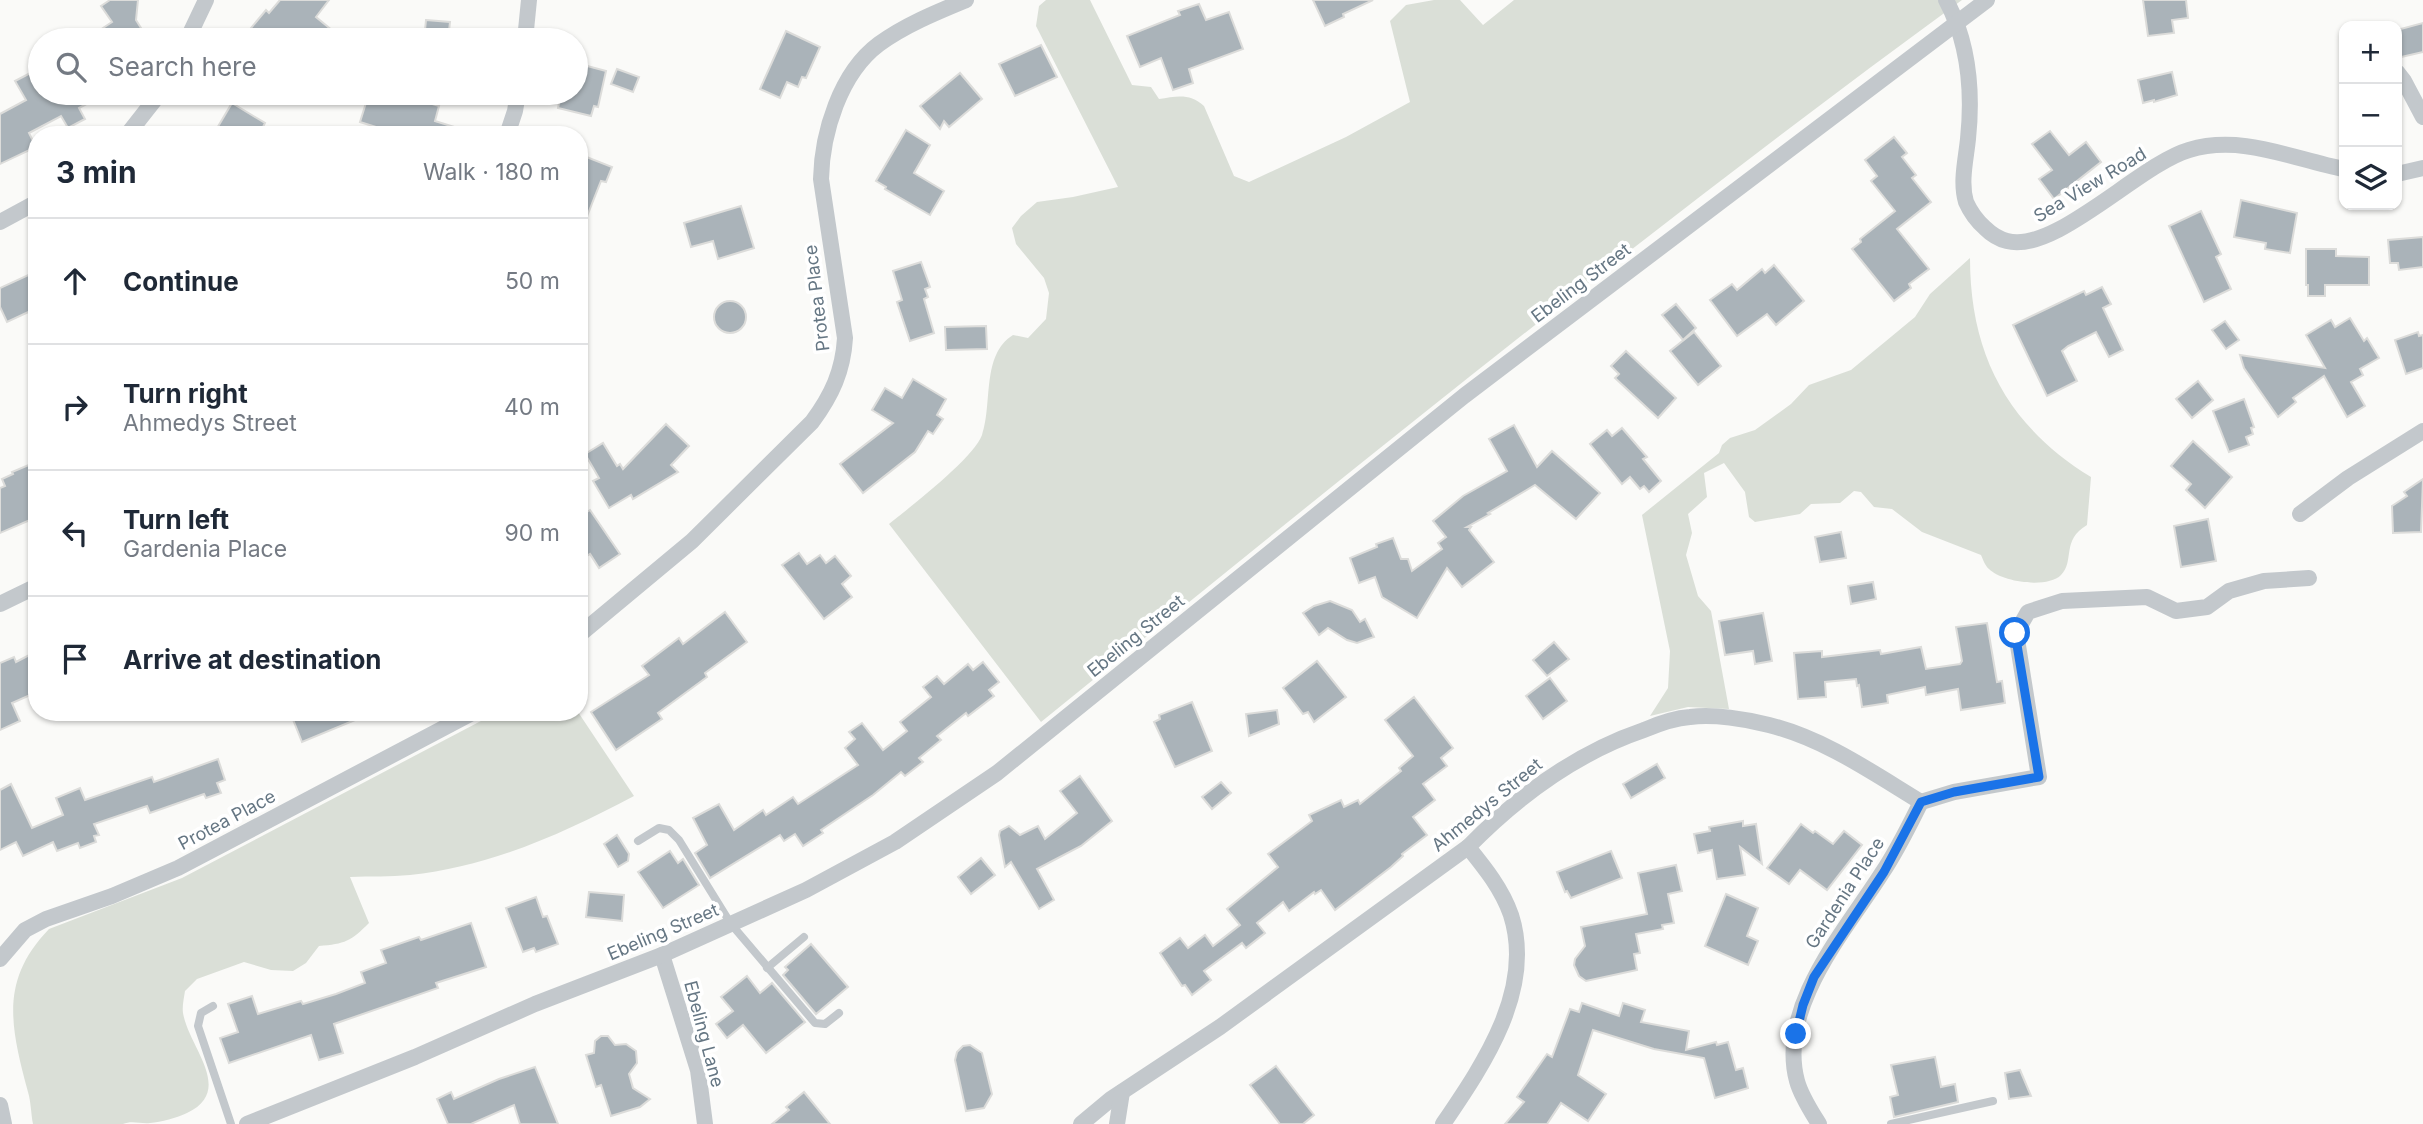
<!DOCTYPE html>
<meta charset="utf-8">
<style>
:root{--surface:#fff;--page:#f6f6f7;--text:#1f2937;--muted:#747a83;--line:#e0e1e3}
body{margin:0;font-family:Inter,sans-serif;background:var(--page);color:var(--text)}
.controls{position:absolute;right:21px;top:21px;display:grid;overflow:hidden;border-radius:14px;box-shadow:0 2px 5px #0004}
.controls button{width:63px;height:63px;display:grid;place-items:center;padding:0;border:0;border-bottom:2px solid var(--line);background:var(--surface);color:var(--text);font:35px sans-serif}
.stop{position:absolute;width:21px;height:21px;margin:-16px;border:5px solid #1a73e8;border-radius:50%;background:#fff}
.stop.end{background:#1a73e8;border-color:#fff;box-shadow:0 2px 7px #0008}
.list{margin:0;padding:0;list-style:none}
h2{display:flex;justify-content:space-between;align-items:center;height:91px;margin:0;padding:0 28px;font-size:30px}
h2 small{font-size:23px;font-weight:400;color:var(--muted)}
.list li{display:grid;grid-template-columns:46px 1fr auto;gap:21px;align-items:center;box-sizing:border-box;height:126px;padding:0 28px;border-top:2px solid var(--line)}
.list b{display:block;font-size:26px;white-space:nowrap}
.list p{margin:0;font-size:23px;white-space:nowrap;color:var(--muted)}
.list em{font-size:23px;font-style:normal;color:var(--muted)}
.icon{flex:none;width:38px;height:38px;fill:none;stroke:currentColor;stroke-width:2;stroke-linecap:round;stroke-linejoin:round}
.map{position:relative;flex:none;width:2423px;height:1124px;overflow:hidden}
.search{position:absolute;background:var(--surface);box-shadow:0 2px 5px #0004;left:28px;top:28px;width:560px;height:77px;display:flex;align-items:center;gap:18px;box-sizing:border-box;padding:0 24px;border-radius:38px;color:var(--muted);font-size:26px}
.panel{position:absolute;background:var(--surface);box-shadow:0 2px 5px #0004;left:28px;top:126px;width:560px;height:595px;border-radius:28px}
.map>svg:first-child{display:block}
.green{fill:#dadfd7}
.building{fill:#aab3b9;stroke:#dcdcda;stroke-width:2}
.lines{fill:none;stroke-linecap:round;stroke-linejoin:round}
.service{stroke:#c3c8cc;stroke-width:8}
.minor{stroke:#c3c8cc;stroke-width:16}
.route{stroke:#1a73e8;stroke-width:9}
.labels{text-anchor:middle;stroke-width:7;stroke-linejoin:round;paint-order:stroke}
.street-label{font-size:18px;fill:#657683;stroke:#fff}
</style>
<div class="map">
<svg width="2423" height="1124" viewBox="0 0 2423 1124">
<rect width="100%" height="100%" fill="#fafaf8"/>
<g class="green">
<path d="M1046,0h44l42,85 19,2 8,12c18,-3 31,-6 45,7l30,70 15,6 97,-45 64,-35 -20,-81 16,-16 28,-5h26l23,25 31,-25h448c-315,230 -618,476 -921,722l-152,-198c21,-17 85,-66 93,-89 11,-31 -1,-80 31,-100l15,3 18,-19 3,-26 -5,-15 -28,-34 -4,-16 9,-12 16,-14 36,-5 45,-10 -82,-161 3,-20z"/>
<path d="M1970,258c0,97 38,168 121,219l-4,48c-26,15 -12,36 -26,50 -14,14 -59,7 -72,-6 -4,-3 -6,-10 -8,-14l-59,-23 -30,-23 -18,-2 -13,-15 -7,-1 -14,12 -29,1 -11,10 -45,8 -6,-5 -4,-25 -21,-29 -20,10 3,24 -19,17 4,19 -6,22 12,41 13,15 18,98 -41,-2 -38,9 18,-28 2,-37 -28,-136 77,-62 3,-8 8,-7 25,-8 36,-26 18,-19 42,-15 64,-53 15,-23z"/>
<path d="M498,712h80l56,84c-70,37 -144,71 -224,79 -20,2 -40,1 -60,2l19,46c-18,18 -24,21 -50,23l-13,17 -13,8 -22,-1 -27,-8 -47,17 -12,12c-1,7 -3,15 -2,22 6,35 52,77 4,100 -10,5 -26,9 -37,10 -10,1 -18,-3 -27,1h-90c-2,-10 -2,-22 -5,-32 -18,-67 -28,-112 21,-163l133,-51z"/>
</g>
<g class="building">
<polygon points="110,0 138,0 136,20 141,28 125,40 85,40 112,22 101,6"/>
<polygon points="280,0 329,0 316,17 344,40 241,40 266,10 269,13"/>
<polygon points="1313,0 1373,0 1343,14 1344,17 1325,26"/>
<polygon points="2143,0 2186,0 2188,18 2172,20 2174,33 2148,36"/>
<polygon points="1199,4 1206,20 1229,12 1243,49 1189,69 1193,83 1173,90 1161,58 1140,67 1127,36 1180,15 1178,11"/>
<polygon points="426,20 450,22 448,40 424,40"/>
<polygon points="2423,23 2423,52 2397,58 2397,30"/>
<polygon points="786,31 820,47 806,78 802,77 798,87 787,82 780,98 760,89"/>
<polygon points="1041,45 1057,77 1015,96 999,64"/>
<polygon points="576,63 606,71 598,107 594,106 591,116 558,108 561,93 576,93"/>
<polygon points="40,68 40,93 107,93 79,108 85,119 68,128 61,116 29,133 36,147 0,164 0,114 26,100 15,81"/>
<polygon points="617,69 639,77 633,92 611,84"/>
<polygon points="2172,72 2177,95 2154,102 2154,100 2143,103 2138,80"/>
<polygon points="960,73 982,99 949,127 944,121 940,129 920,106"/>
<polygon points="369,93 396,93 439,106 435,121 467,131 466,135 392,135 392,132 360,122"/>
<polygon points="232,103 265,123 259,135 213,135"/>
<polygon points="906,130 930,145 914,173 944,191 930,215 885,189 886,187 876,181"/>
<polygon points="2050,131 2069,155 2086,142 2101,162 2054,199 2039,179 2052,170 2032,144"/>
<polygon points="1894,137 1907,153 1902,157 1916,175 1912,178 1931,202 1897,229 1929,269 1909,284 1911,288 1894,301 1852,249 1861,242 1860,239 1895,211 1871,181 1877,176 1865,160"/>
<polygon points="579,154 612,167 606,182 601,181 580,234"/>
<polygon points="2241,200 2297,213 2290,253 2265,249 2266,243 2234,237"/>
<polygon points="741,206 754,248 718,259 713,241 691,247 684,223"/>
<polygon points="2201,211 2221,254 2216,257 2231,289 2204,302 2169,226"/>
<polygon points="2423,237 2423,267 2399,270 2398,263 2390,263 2388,240"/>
<polygon points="2306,249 2336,249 2336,256 2369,257 2369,285 2325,285 2325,296 2308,296 2308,285 2306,285"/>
<polygon points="921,262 930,287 925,289 928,297 924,299 934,333 910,341 897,302 902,300 893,271"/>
<polygon points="1774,265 1804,301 1776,325 1767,314 1737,336 1710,300 1732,284 1737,290 1762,269 1765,273"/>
<polygon points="37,271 37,308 7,322 0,307 0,288"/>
<polygon points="2102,287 2111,304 2103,308 2123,350 2109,357 2096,332 2068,346 2062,351 2077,381 2047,396 2013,325 2084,291 2086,295"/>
<circle cx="730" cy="317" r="16"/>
<polygon points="1676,304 1696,328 1683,340 1662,315"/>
<polygon points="2350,318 2364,341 2367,338 2379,358 2360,369 2363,375 2351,382 2365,406 2347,417 2324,376 2293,398 2296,402 2278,417 2244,368 2240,355 2325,368 2306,335 2331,320 2335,327"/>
<polygon points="2225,321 2239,340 2226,349 2212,330"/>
<polygon points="986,326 987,349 946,350 945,327"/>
<polygon points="1694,332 1721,366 1698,385 1670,351"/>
<polygon points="2418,332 2419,336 2423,335 2423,368 2406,374 2395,340"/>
<polygon points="1626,351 1676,398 1658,418 1615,378 1619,374 1611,366"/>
<polygon points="913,379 946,399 937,415 943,419 933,434 928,431 915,452 863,493 840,464 893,423 872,410 885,388 902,398"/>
<polygon points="2198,381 2213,400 2192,418 2176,399"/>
<polygon points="2244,399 2254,427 2251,428 2253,434 2246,437 2249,445 2229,452 2213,411"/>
<polygon points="666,424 689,446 671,465 678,472 633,499 631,495 609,508 593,481 599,478 585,454 603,443 617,466 620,464 623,469"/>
<polygon points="1514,425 1537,467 1552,451 1600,493 1576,519 1535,485 1488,513 1490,514 1467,527 1471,527 1469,530 1494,562 1462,587 1447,568 1417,618 1382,597 1375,577 1359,583 1350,558 1377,547 1376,544 1393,538 1401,559 1408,559 1412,571 1442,549 1438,543 1446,537 1433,521 1463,496 1507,471 1489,439"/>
<polygon points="1622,428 1647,457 1643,459 1661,481 1649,492 1644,486 1640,489 1630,477 1622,484 1590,444 1607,430 1612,436"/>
<polygon points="2193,441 2232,477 2205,508 2186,490 2191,484 2171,466"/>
<polygon points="31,464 37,477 37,517 0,533 0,488 5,486 2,479 13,474 12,472"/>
<polygon points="2423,479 2421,532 2393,533 2392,506 2407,496 2404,492"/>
<polygon points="590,510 620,554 599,568 590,554 579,561 579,517"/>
<polygon points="2208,519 2216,561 2181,567 2174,526"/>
<polygon points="1841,532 1846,558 1820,562 1815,537"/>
<polygon points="799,553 807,564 820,555 826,563 835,556 851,576 842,584 852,597 824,619 782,565"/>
<polygon points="1873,582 1876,599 1851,604 1848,586"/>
<polygon points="1330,601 1352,610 1360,622 1365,619 1374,637 1357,643 1347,640 1328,628 1319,635 1303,613 1314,606"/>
<polygon points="725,612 747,642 705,673 707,677 658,713 662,719 616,750 591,712 649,675 642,666 679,638 683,644"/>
<polygon points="1763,613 1772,661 1755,664 1753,651 1725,655 1719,621"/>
<polygon points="1987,623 1997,682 2002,681 2005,703 1961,710 1958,689 1926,695 1925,687 1887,695 1888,703 1862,707 1859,685 1857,686 1856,679 1825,682 1826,697 1798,699 1794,653 1822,651 1822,657 1880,650 1881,654 1921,647 1926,669 1960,664 1962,661 1956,627"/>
<polygon points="1554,642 1569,659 1547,676 1533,660"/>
<polygon points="37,651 37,692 12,703 20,721 0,730 0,663 14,657 16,662"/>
<polygon points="1317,661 1346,697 1314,722 1308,712 1303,714 1283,688"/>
<polygon points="983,662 999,682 989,690 994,696 968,716 966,713 937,736 941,740 919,758 923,762 905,776 901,772 873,795 821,830 823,833 803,846 795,834 784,841 780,835 710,878 695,853 707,845 693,818 719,804 734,830 763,810 766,815 793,797 798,804 858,765 845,748 855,739 849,732 862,723 883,750 907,731 900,722 931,697 923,687 937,676 944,684 968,664 973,670"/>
<polygon points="1550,678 1567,701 1543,719 1526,696"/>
<polygon points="1414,697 1453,748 1441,758 1447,766 1423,784 1435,800 1413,817 1427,835 1402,854 1403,856 1391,867 1335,910 1321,890 1315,894 1314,892 1289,911 1283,902 1257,923 1265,933 1246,948 1242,943 1204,971 1211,980 1192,995 1185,985 1182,986 1160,953 1180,938 1188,948 1205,935 1213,946 1240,925 1227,909 1278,867 1268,854 1312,821 1309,815 1341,800 1344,807 1358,800 1360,804 1401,771 1399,768 1413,756 1385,720"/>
<polygon points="1192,702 1212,751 1175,767 1154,722 1160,719 1159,715"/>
<polygon points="1277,710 1279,724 1249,736 1246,714"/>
<polygon points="290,712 372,712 372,713 302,742"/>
<polygon points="218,759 225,780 217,783 221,793 206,798 204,794 150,813 147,806 94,824 99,835 94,836 96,842 80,848 78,843 57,851 53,842 23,856 16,842 0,850 0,790 11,784 32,828 63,815 56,798 80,788 85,800 152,777 154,782"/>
<polygon points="1657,764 1665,778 1631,798 1623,784"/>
<polygon points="1080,776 1112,821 1081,846 1037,869 1054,900 1039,909 1011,862 1005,867 999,835 1000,831 1009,826 1020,835 1038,826 1045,839 1077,813 1060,791"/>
<polygon points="1221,782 1231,793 1212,809 1202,797"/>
<polygon points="1743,821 1743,826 1756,824 1762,864 1740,847 1745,875 1717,879 1712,850 1698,853 1694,834 1710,831 1709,827"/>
<polygon points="1801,824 1813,833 1815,831 1833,844 1844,831 1862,845 1827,890 1800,870 1789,884 1767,868"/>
<polygon points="617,835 629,854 628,861 618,867 604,844"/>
<polygon points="670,851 678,863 683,859 699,885 663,908 638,872"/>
<polygon points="1611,851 1622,878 1571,898 1567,891 1565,892 1557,872"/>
<polygon points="981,858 995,875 971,894 958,877"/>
<polygon points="1676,865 1682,891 1668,894 1674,923 1662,925 1663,929 1636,934 1640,953 1634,954 1637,970 1586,981 1579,976 1574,965 1575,959 1585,946 1581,927 1647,914 1638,873"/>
<polygon points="589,892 624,895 622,921 586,917"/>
<polygon points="1726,894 1758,908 1747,936 1758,941 1748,965 1705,946"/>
<polygon points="536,897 543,917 547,916 558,944 536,952 534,948 523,952 506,908"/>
<polygon points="471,923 486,967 436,983 438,988 334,1024 343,1053 319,1060 311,1035 229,1063 220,1038 238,1032 228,1004 252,996 258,1014 301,1001 303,1004 336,994 365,983 361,972 386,963 381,950 419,937 421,940"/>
<polygon points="811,944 848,987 816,1014 783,975 788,970 785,967"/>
<polygon points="747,976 760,993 772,983 805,1022 766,1053 743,1025 727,1038 716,1024 733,1011 721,997"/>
<polygon points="1582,1003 1619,1016 1623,1003 1645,1010 1641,1022 1689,1031 1686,1050 1716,1042 1717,1045 1728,1042 1736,1070 1743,1068 1748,1088 1715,1098 1704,1058 1654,1049 1593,1030 1578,1075 1606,1094 1588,1121 1561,1103 1547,1124 1505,1124 1524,1102 1517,1097 1547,1054 1552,1057 1570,1009 1579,1012"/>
<polygon points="601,1036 608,1036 615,1045 626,1044 636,1051 637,1063 629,1074 633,1088 650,1099 640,1107 611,1116 601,1085 596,1087 586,1055 594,1053 595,1041"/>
<polygon points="970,1045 982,1053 992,1094 984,1108 966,1111 955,1060 957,1052 963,1046"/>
<polygon points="1935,1057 1941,1087 1955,1084 1958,1102 1894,1117 1890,1097 1898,1095 1891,1065"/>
<polygon points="1276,1066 1314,1115 1303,1124 1280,1124 1250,1085"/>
<polygon points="535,1067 558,1124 520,1124 514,1105 471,1124 448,1124 437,1099 451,1092 454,1099 499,1079"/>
<polygon points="2020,1070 2031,1096 2009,1099 2005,1073"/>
<polygon points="804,1092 830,1124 772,1124 789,1110 786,1107"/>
</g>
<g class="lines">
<g class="service">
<polyline points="638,841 659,828 669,830 679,840 731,924 815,1023 825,1024 839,1013"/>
<polyline points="767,968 804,937"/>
<polyline points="213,1006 201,1013 198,1026 231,1124"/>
<polyline points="1891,1124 1993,1101"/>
</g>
<g class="minor">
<path d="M1946,0c23,43 27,91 22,139 -2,20 -8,43 -2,63 4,9 11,19 19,26 5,5 14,11 22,13 48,13 133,-77 182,-91 52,-16 104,9 155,19"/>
<polyline points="187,40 206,0"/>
<polyline points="525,40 529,0"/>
<polyline points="2397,72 2404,81 2423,117"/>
<polyline points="127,135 160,93"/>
<polyline points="507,135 515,111 518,93"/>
<polyline points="2397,174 2423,168"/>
<polyline points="0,222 37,202"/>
<polyline points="2300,514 2348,478 2423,431"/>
<polyline points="0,604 37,586"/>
<path d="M579,635l113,-94 120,-119c20,-27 31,-51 33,-84l-24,-159c1,-46 19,-106 58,-135 26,-19 58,-32 87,-44"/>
<polyline points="662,955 698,1070 705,1124"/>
<polyline points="0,959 25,930 46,919 112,896 178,868 474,712"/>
<polyline points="0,1105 4,1124"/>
<polyline points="247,1124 415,1057 535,1004 662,955 806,890 895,842 997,773 1464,396 1987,0"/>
<path d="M1081,1124l30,-25 109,-72 248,-180c50,-51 108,-94 176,-117 14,-6 31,-12 46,-13 24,-3 56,2 79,8 56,14 104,48 152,77l33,-10 85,-15 -23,-144 12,-21 34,-11 85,-4 29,14 31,-4 22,-16 35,-10 45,-3"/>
<polyline points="1117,1124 1122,1092"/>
<path d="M1443,1124c40,-59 92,-134 68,-209 -9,-26 -26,-47 -43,-68"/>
<path d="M1819,1124c-8,-13 -18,-28 -22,-43 -20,-74 49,-151 85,-208 15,-22 27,-47 39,-71"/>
</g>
</g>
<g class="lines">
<polyline class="route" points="1796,1034 1803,1005 1814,977 1884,872 1921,802 1954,792 2039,777 2015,633"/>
</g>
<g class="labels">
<g class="street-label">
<text transform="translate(2090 185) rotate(-31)" y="6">Sea View Road</text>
<text transform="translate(1581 283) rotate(-37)" y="6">Ebeling Street</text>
<text transform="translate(817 298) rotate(-97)" y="6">Protea Place</text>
<text transform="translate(1136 636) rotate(-39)" y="6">Ebeling Street</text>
<text transform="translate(1487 805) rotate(-39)" y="6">Ahmedys Street</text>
<text transform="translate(227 820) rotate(-28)" y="6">Protea Place</text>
<text transform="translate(1845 893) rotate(-57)" y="6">Gardenia Place</text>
<text transform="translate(663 932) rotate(-23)" y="6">Ebeling Street</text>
<text transform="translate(704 1034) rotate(75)" y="6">Ebeling Lane</text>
</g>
</g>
</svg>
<div class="controls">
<button>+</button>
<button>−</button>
<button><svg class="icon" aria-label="layers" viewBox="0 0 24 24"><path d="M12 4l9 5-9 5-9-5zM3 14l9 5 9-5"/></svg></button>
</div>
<div class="stop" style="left:2015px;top:633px"></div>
<div class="stop end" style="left:1796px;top:1034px"></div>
<div class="search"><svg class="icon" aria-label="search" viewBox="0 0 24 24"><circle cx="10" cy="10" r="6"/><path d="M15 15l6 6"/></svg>Search here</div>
<section class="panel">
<h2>3 min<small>Walk · 180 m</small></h2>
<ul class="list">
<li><svg class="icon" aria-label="ahead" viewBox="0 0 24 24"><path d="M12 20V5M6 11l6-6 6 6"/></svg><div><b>Continue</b></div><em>50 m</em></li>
<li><svg class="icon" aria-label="right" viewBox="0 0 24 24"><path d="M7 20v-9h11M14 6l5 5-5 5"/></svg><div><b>Turn right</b><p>Ahmedys Street</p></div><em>40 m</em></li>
<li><svg class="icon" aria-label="left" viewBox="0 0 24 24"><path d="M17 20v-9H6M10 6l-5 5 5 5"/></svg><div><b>Turn left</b><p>Gardenia Place</p></div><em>90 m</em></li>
<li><svg class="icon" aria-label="arrive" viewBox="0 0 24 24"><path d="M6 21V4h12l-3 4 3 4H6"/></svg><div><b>Arrive at destination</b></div></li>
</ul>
</section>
</div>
